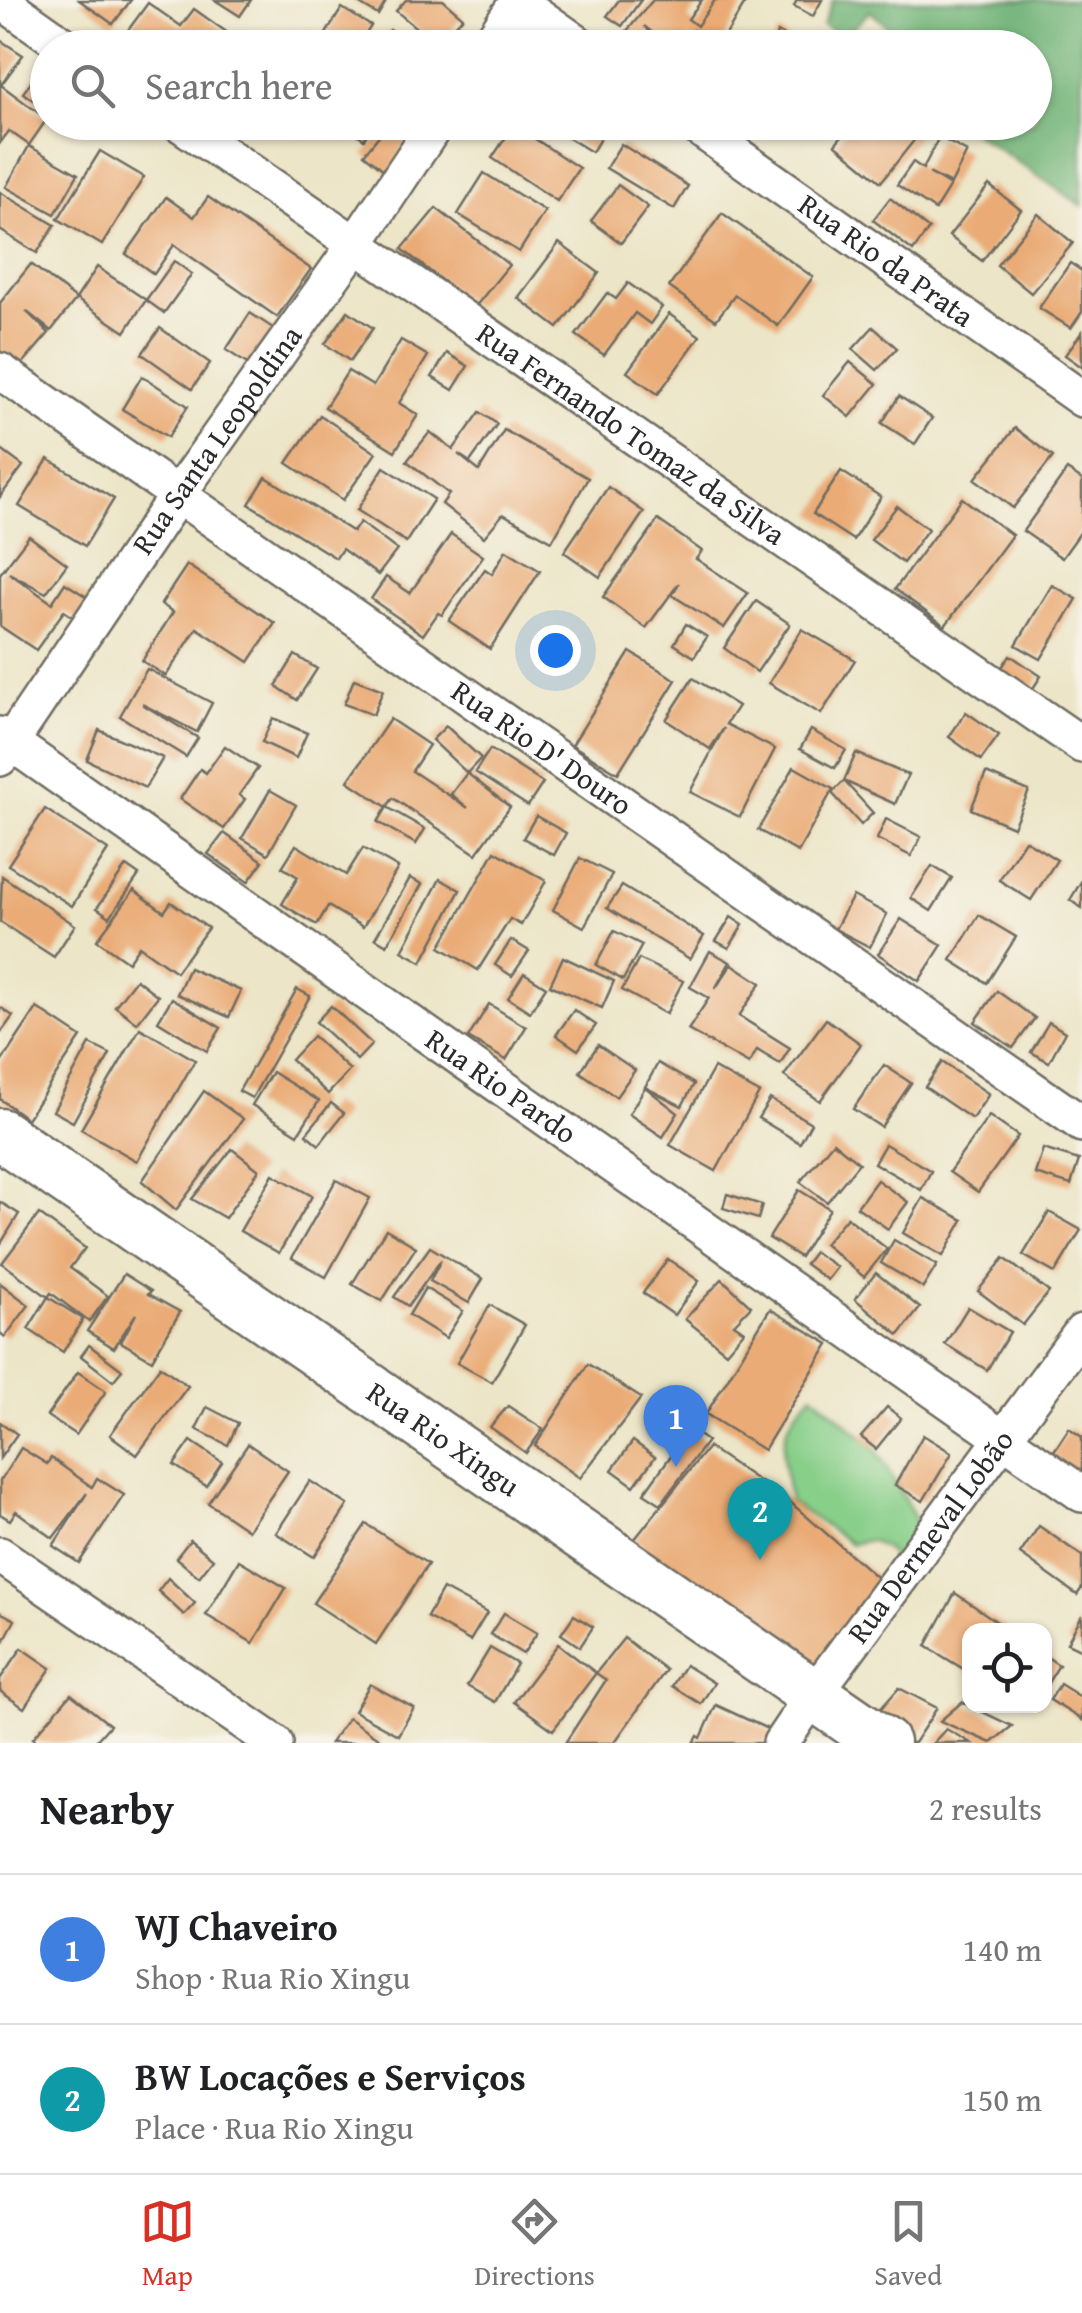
<!DOCTYPE html>
<meta charset="utf-8">
<style>
:root{--surface:#fff;--page:#f6f6f6;--text:#202124;--muted:#757577;--line:#e0e0e0;--accent:#d93025}
body{margin:0;font-family:"Gentium Book Plus",serif;background:var(--page);color:var(--text)}
.controls{position:absolute;right:30px;bottom:30px;display:grid;overflow:hidden;border-radius:20px;box-shadow:0 2px 8px #0004}
.controls button{width:90px;height:90px;display:grid;place-items:center;padding:0;border:0;border-bottom:2px solid var(--line);background:var(--surface);color:var(--text);font:50px sans-serif}
.you{position:absolute;left:555px;top:650px;width:35px;height:35px;margin:-25px;border:8px solid #fff;border-radius:50%;background:#1a73e8;box-shadow:0 0 0 15px #1a73e833}
.badge{display:grid;place-items:center;width:65px;height:65px;border-radius:50%;background:var(--accent);color:#fff;font-size:32px;font-weight:700}
.pin{position:absolute;translate:-50% -82px;filter:drop-shadow(0 2px 5px #0008)}
.pin::after{content:'';position:absolute;top:52px;width:35px;height:30px;background:inherit;clip-path:polygon(0 0,100% 0,50% 100%)}
.list{margin:0;padding:0;list-style:none}
h2{display:flex;justify-content:space-between;align-items:center;height:130px;margin:0;padding:0 40px;font-size:42px}
h2 small{font-size:32px;font-weight:400;color:var(--muted)}
.list li{display:grid;grid-template-columns:65px 1fr auto;gap:30px;align-items:center;box-sizing:border-box;height:150px;padding:0 40px;border-top:2px solid var(--line)}
.list b{display:block;font-size:38px;white-space:nowrap}
.list p{margin:0;font-size:32px;white-space:nowrap;color:var(--muted)}
.list em{font-size:32px;font-style:normal;color:var(--muted)}
.icon{flex:none;width:55px;height:55px;fill:none;stroke:currentColor;stroke-width:2;stroke-linecap:round;stroke-linejoin:round}
.map{position:relative;flex:none;width:1082px;height:1743px;overflow:hidden}
.search{position:absolute;background:var(--surface);box-shadow:0 2px 8px #0004;left:30px;right:30px;top:30px;height:110px;display:flex;align-items:center;gap:25px;box-sizing:border-box;padding:0 35px;border-radius:55px;color:var(--muted);font-size:38px}
.sheet{height:430px;background:var(--surface)}
nav{display:flex;justify-content:space-around;align-items:center;box-sizing:border-box;height:140px;border-top:2px solid var(--line);background:var(--surface);font-size:28px;color:var(--muted)}
nav a{display:grid;justify-items:center;gap:5px}
nav .on{color:var(--accent)}
.map>svg:first-child{display:block}
.green{fill:#88cf8a;stroke:#5a7d5a;stroke-width:2.5}
.forest{fill:#6eb276;stroke:#4c6e50;stroke-width:2.5}
.building{fill:#eaab76}
.lines{fill:none;stroke-linecap:round;stroke-linejoin:round}
.street-casing{stroke:#6f6c62;stroke-width:40}
.secondary-casing{stroke:#6f6c62;stroke-width:55}
.street{stroke:#fff;stroke-width:35}
.secondary{stroke:#fff;stroke-width:50}
.labels{text-anchor:middle;stroke-width:9;stroke-linejoin:round;paint-order:stroke}
.street-label{font-size:30px;fill:#2b2b2b;stroke:#f7f3e8}
</style>
<div class="map">
<svg width="1082" height="1743" viewBox="0 0 1082 1743">
<rect width="100%" height="100%" fill="#f7f3e8"/>
<filter id="ink" filterUnits="userSpaceOnUse"><feTurbulence type="fractalNoise" baseFrequency=".01" numOctaves="2"/><feDisplacementMap in="SourceGraphic" scale="20" xChannelSelector="R" yChannelSelector="G"/><feConvolveMatrix kernelMatrix="1 2 1 2 8 2 1 2 1" color-interpolation-filters="sRGB"/></filter>
<filter id="wash" filterUnits="userSpaceOnUse"><feTurbulence type="fractalNoise" baseFrequency=".0048" numOctaves="4" result="noise"/><feDisplacementMap in="SourceGraphic" scale="40" xChannelSelector="R" yChannelSelector="G"/><feGaussianBlur stdDeviation="2.25" result="paint"/><feColorMatrix in="noise" values="0 0 0 0 0 0 0 0 0 0 0 0 0 0 0 0 0 1.4 0 .05"/><feComposite in="paint" operator="in"/></filter>
<g filter="url(#wash)">
<rect width="100%" height="100%" fill="#ece5c7"/>
<path class="green" d="M813,1394l63,55 40,71 4,20 -21,26 -13,-17 -17,-9 -18,4 -61,-42c-7,-46 -17,-73 23,-108z"/>
<polygon class="forest" points="833,0 1082,0 1082,206 960,123 1034,122 1034,48 896,47 900,37 870,11 845,37 823,26"/>
<g id="blocks">
<g class="building">
<polygon points="79,0 131,0 113,24"/>
<polygon points="215,0 251,0 240,16"/>
<polygon points="353,0 387,0 378,15"/>
<polygon points="406,0 443,0 463,17 452,29 475,48 440,48 396,11"/>
<polygon points="619,0 641,0 622,26 607,16"/>
<polygon points="653,0 702,0 688,19 697,26 715,0 747,0 718,48 684,45 694,29 680,48 672,48 644,26 658,40 651,48 631,48 621,38"/>
<polygon points="797,0 822,0 813,16 794,6"/>
<polygon points="148,3 181,26 194,9 235,38 228,48 147,48 126,33"/>
<polygon points="342,8 371,26 357,48 317,48"/>
<polygon points="390,30 411,48 376,48"/>
<polygon points="778,32 803,48 769,48"/>
<polygon points="0,40 23,55 1,85 47,119 29,145 9,131 0,143"/>
<polygon points="39,71 48,77 48,110 23,93"/>
<polygon points="339,122 375,122 364,139"/>
<polygon points="390,122 416,122 390,175 364,154"/>
<polygon points="542,122 610,122 592,152"/>
<polygon points="854,122 915,122 923,129 881,182 835,144"/>
<polygon points="514,125 579,168 557,201 492,158"/>
<polygon points="939,137 967,152 951,184 929,173 950,186 935,210 897,185 913,162 923,169"/>
<polygon points="621,144 688,186 674,209 606,168"/>
<polygon points="29,146 78,174 55,214 6,187"/>
<polygon points="100,151 144,177 102,245 58,219"/>
<polygon points="484,173 545,211 519,252 458,214"/>
<polygon points="618,185 648,207 621,243 591,221"/>
<polygon points="989,185 1021,210 982,261 949,236"/>
<polygon points="0,192 55,225 37,253 0,230"/>
<polygon points="166,197 194,217 208,197 311,269 277,317 174,245 154,274 126,254"/>
<polygon points="890,198 929,229 913,251 873,220"/>
<polygon points="436,208 509,265 475,307 402,249"/>
<polygon points="722,213 813,277 778,326 735,295 716,320 669,287"/>
<polygon points="1038,214 1073,243 1031,293 997,265"/>
<polygon points="559,243 599,273 558,328 518,298"/>
<polygon points="174,261 192,274 164,313 146,300 125,332 76,299 97,267 146,300"/>
<polygon points="1070,263 1082,271 1082,312 1071,328 1039,308"/>
<polygon points="31,264 76,299 51,331 26,311 49,333 19,368 0,351 0,303"/>
<polygon points="628,283 662,307 650,324 635,313 604,355 576,335 607,293 616,299"/>
<polygon points="348,311 373,328 350,361 325,344"/>
<polygon points="250,313 276,330 252,367 226,350"/>
<polygon points="669,314 700,336 658,394 627,372"/>
<polygon points="873,327 897,348 877,370 853,349"/>
<polygon points="160,328 210,363 192,389 142,354"/>
<polygon points="1082,332 1082,367 1065,355"/>
<polygon points="401,340 428,356 399,403 418,415 395,451 325,407 348,371 373,386"/>
<polygon points="447,353 468,366 453,390 432,377"/>
<polygon points="850,362 877,384 850,417 823,395"/>
<polygon points="142,376 188,406 168,437 122,409"/>
<polygon points="899,396 932,418 915,444 882,423"/>
<polygon points="480,412 497,424 470,462 458,454 479,471 504,430 588,478 552,541 503,514 484,537 442,504 449,494 407,461 430,432 453,450"/>
<polygon points="320,415 376,453 343,500 287,463"/>
<polygon points="1015,428 1053,457 1013,508 975,479"/>
<polygon points="0,449 23,466 0,497"/>
<polygon points="48,459 114,499 85,546 19,506"/>
<polygon points="384,467 434,499 406,542 357,510"/>
<polygon points="1067,470 1082,480 1082,530 1062,558 1023,531"/>
<polygon points="841,471 881,497 853,540 813,514"/>
<polygon points="266,477 353,532 360,522 397,550 378,575 342,549 336,558 249,504"/>
<polygon points="608,487 644,512 600,577 564,552"/>
<polygon points="962,498 1012,535 945,626 895,589"/>
<polygon points="897,506 928,529 903,563 871,540"/>
<polygon points="658,520 702,551 696,559 748,593 724,628 672,595 679,583 646,628 603,597"/>
<polygon points="451,534 483,556 442,615 438,613 423,635 371,599 386,577 410,593"/>
<polygon points="29,536 67,564 46,593 9,573 52,603 65,583 93,601 79,621 64,611 36,650 0,626 0,574"/>
<polygon points="506,550 540,571 490,649 449,621 485,569 492,574"/>
<polygon points="187,565 275,623 249,662 197,628 166,676 142,661 173,612 161,604"/>
<polygon points="1052,585 1077,599 1041,659 1016,645"/>
<polygon points="756,601 790,624 757,672 724,648"/>
<polygon points="686,624 707,637 694,657 674,644"/>
<polygon points="802,629 855,660 821,714 769,683"/>
<polygon points="630,652 676,680 618,773 572,745"/>
<polygon points="295,655 317,669 297,700 276,686"/>
<polygon points="1010,655 1041,676 1030,693 999,672"/>
<polygon points="147,669 212,703 197,732 142,704 198,738 186,757 120,716"/>
<polygon points="693,678 738,706 726,724 775,749 740,817 690,792 724,728 710,749 666,720"/>
<polygon points="354,679 383,690 373,715 344,704"/>
<polygon points="966,712 999,735 981,760 949,737"/>
<polygon points="273,718 307,733 296,758 262,742"/>
<polygon points="390,719 429,745 412,771 468,808 451,794 467,773 510,807 476,854 393,798 387,807 348,781"/>
<polygon points="446,726 481,758 467,773 432,740"/>
<polygon points="99,730 163,758 145,788 87,760"/>
<polygon points="811,730 846,750 835,768 800,749"/>
<polygon points="225,746 258,768 239,795 245,799 224,829 180,799 200,769 206,773"/>
<polygon points="490,749 543,783 528,806 475,772"/>
<polygon points="856,753 908,775 895,804 844,781 873,813 861,825 832,793 844,781"/>
<polygon points="794,767 833,789 798,852 758,830"/>
<polygon points="986,773 1029,791 1013,827 971,809"/>
<polygon points="270,790 296,805 268,854 242,838"/>
<polygon points="387,807 425,829 416,844 378,822"/>
<polygon points="45,809 108,850 72,906 8,865"/>
<polygon points="536,816 566,833 554,855 523,838"/>
<polygon points="886,819 921,837 911,856 877,839"/>
<polygon points="224,833 263,861 248,882 208,854"/>
<polygon points="1025,840 1057,860 1031,900 999,880"/>
<polygon points="296,845 346,875 363,848 398,868 363,927 328,906 317,925 282,904 298,877 282,867"/>
<polygon points="495,851 546,881 521,925 510,919 478,970 440,947"/>
<polygon points="580,858 612,874 584,927 553,910"/>
<polygon points="126,866 139,875 110,917 97,908"/>
<polygon points="932,866 952,878 931,911 911,898"/>
<polygon points="2,876 75,925 54,957 0,922"/>
<polygon points="410,878 422,884 387,945 375,938"/>
<polygon points="440,879 460,890 422,962 402,951"/>
<polygon points="1082,880 1082,908 1070,900"/>
<polygon points="622,886 704,936 690,959 607,908"/>
<polygon points="134,890 164,912 171,902 208,928 176,972 139,946 128,962 97,940"/>
<polygon points="853,896 887,914 870,947 835,929"/>
<polygon points="979,915 1016,937 987,983 951,960"/>
<polygon points="731,917 743,925 729,948 716,941"/>
<polygon points="901,919 942,945 919,981 878,954"/>
<polygon points="614,931 642,945 623,980 596,965"/>
<polygon points="511,940 529,951 512,976 495,965"/>
<polygon points="710,951 730,962 715,989 732,964 761,983 739,1016 790,1048 780,1064 757,1050 749,1064 688,1030 709,998 690,987"/>
<polygon points="563,957 614,981 602,1008 550,985"/>
<polygon points="639,959 683,981 666,1014 622,990"/>
<polygon points="189,968 241,991 229,1017 177,994"/>
<polygon points="524,973 546,987 530,1012 508,998"/>
<polygon points="136,979 158,996 137,1023 115,1006"/>
<polygon points="297,989 310,996 252,1098 239,1091"/>
<polygon points="997,991 1035,1018 1013,1048 975,1022"/>
<polygon points="172,998 221,1028 207,1051 158,1021"/>
<polygon points="489,1004 526,1027 506,1060 468,1038"/>
<polygon points="331,1006 372,1044 357,1060 316,1022"/>
<polygon points="0,1007 13,1016 0,1034"/>
<polygon points="37,1008 81,1037 27,1119 0,1099 0,1064"/>
<polygon points="574,1010 596,1025 578,1050 556,1035"/>
<polygon points="826,1019 861,1044 820,1101 784,1076"/>
<polygon points="1049,1022 1065,1032 1049,1062 1031,1052"/>
<polygon points="140,1028 195,1060 137,1161 81,1129"/>
<polygon points="313,1036 350,1070 328,1094 291,1060"/>
<polygon points="90,1044 110,1054 73,1122 53,1111"/>
<polygon points="598,1045 635,1070 616,1097 580,1072"/>
<polygon points="942,1062 989,1094 972,1119 925,1087"/>
<polygon points="658,1063 694,1084 682,1106 645,1087"/>
<polygon points="884,1065 911,1083 881,1127 853,1109"/>
<polygon points="714,1068 759,1093 716,1171 670,1145"/>
<polygon points="272,1072 319,1101 298,1134 252,1105"/>
<polygon points="645,1087 678,1113 663,1137 629,1114"/>
<polygon points="204,1091 243,1119 176,1210 142,1181"/>
<polygon points="770,1099 811,1123 800,1143 758,1118"/>
<polygon points="331,1103 344,1113 319,1145 306,1134"/>
<polygon points="989,1116 1018,1136 978,1192 949,1172"/>
<polygon points="833,1142 859,1163 827,1202 800,1182"/>
<polygon points="885,1144 931,1171 921,1190 874,1163"/>
<polygon points="232,1149 259,1170 225,1218 192,1199"/>
<polygon points="1043,1149 1079,1160 1071,1185 1035,1174"/>
<polygon points="273,1174 312,1196 279,1253 240,1231"/>
<polygon points="336,1180 370,1198 326,1277 292,1258"/>
<polygon points="877,1180 908,1202 888,1229 857,1207"/>
<polygon points="799,1190 830,1209 800,1257 769,1238"/>
<polygon points="727,1194 762,1205 758,1219 723,1208"/>
<polygon points="923,1198 963,1220 943,1256 903,1233"/>
<polygon points="0,1202 19,1214 0,1245"/>
<polygon points="1049,1212 1081,1230 1055,1273 1023,1255"/>
<polygon points="39,1214 85,1248 70,1268 108,1296 89,1322 51,1293 48,1297 2,1263"/>
<polygon points="847,1217 887,1249 864,1277 824,1244"/>
<polygon points="386,1229 416,1247 382,1301 352,1284"/>
<polygon points="894,1240 937,1265 923,1288 881,1263"/>
<polygon points="430,1247 483,1279 469,1303 430,1281 441,1260 408,1306 394,1297"/>
<polygon points="814,1252 837,1267 827,1280 805,1264"/>
<polygon points="1004,1258 1049,1292 1023,1325 978,1291"/>
<polygon points="668,1259 699,1281 674,1315 643,1293"/>
<polygon points="876,1273 920,1308 899,1335 855,1299"/>
<polygon points="124,1274 151,1291 148,1294 180,1312 152,1360 121,1342 136,1314 114,1348 87,1331"/>
<polygon points="722,1279 751,1306 734,1324 744,1331 726,1352 685,1319"/>
<polygon points="0,1283 29,1305 5,1337 0,1333"/>
<polygon points="425,1288 463,1311 446,1338 409,1315"/>
<polygon points="48,1297 83,1319 63,1352 28,1329"/>
<polygon points="490,1305 525,1325 492,1382 457,1363"/>
<polygon points="968,1307 1010,1332 987,1370 945,1344"/>
<polygon points="770,1309 829,1344 764,1450 706,1414"/>
<polygon points="89,1345 122,1370 113,1381 81,1356"/>
<polygon points="588,1364 641,1398 580,1478 535,1446"/>
<polygon points="160,1366 188,1386 137,1455 110,1435"/>
<polygon points="78,1372 106,1391 76,1435 47,1416"/>
<polygon points="508,1406 543,1429 526,1453 490,1427"/>
<polygon points="207,1407 238,1423 228,1445 196,1429"/>
<polygon points="887,1407 901,1418 876,1449 861,1437"/>
<polygon points="0,1422 17,1434 0,1458"/>
<polygon points="1069,1428 1082,1437 1082,1478 1050,1457"/>
<polygon points="690,1429 707,1441 661,1504 644,1493"/>
<polygon points="923,1435 952,1453 923,1501 895,1485"/>
<polygon points="191,1441 222,1462 206,1486 174,1465"/>
<polygon points="633,1441 655,1457 634,1486 612,1470"/>
<polygon points="248,1444 288,1471 248,1530 208,1503"/>
<polygon points="708,1447 790,1502 881,1581 815,1669 634,1540"/>
<polygon points="21,1448 47,1464 51,1458 92,1487 97,1478 124,1495 79,1563 53,1546 87,1493 53,1538 16,1511 10,1520 0,1514 0,1481"/>
<polygon points="310,1481 348,1505 314,1557 276,1533"/>
<polygon points="366,1524 428,1564 376,1644 313,1603"/>
<polygon points="1039,1526 1082,1556 1082,1588 1077,1595 1020,1554"/>
<polygon points="190,1540 213,1559 199,1577 176,1558"/>
<polygon points="239,1560 286,1588 253,1643 206,1615"/>
<polygon points="168,1578 195,1603 184,1615 158,1591"/>
<polygon points="443,1589 487,1613 470,1641 427,1617"/>
<polygon points="955,1593 1009,1630 970,1630 970,1673 926,1646"/>
<polygon points="0,1612 15,1620 0,1648"/>
<polygon points="504,1613 537,1633 523,1654 490,1634"/>
<polygon points="574,1615 593,1627 580,1647 561,1634"/>
<polygon points="1082,1615 1082,1650 1067,1643"/>
<polygon points="624,1638 666,1670 614,1743 565,1743 606,1680 596,1673 553,1730 514,1702 558,1644 596,1673"/>
<polygon points="22,1648 51,1668 24,1708 0,1691 0,1679"/>
<polygon points="490,1648 517,1664 495,1702 467,1686"/>
<polygon points="1044,1655 1059,1665 1044,1689"/>
<polygon points="685,1665 714,1683 701,1704 672,1686"/>
<polygon points="370,1684 414,1708 398,1735 354,1711"/>
<polygon points="1060,1684 1082,1698 1082,1720 1050,1700"/>
<polygon points="899,1688 937,1708 914,1743 894,1743 867,1724"/>
<polygon points="71,1694 110,1725 94,1743 39,1743 33,1738"/>
<polygon points="962,1702 970,1706 1012,1726 991,1743 940,1721"/>
<polygon points="716,1705 772,1731 767,1743 694,1743 698,1736 701,1738"/>
<polygon points="348,1718 381,1740 379,1743 330,1743"/>
<polygon points="946,1729 971,1743 933,1743"/>
</g>
</g>
</g>
<g filter="url(#ink)">
<use href="#blocks" fill-opacity="0" stroke="#6f6c62" stroke-width="2.5"/>
<g class="lines">
<g class="street-casing">
<g id="street">
<polyline points="0,0 68,48"/>
<polyline points="516,0 584,48"/>
<polyline points="487,48 519,0"/>
<path id="s1" d="M178,122l904,623"/>
<path id="s2" d="M690,122l392,277"/>
<path id="s3" d="M0,371l1082,753"/>
<path id="s4" d="M0,735l1082,759"/>
<path id="s5" d="M0,758l178,-264 177,-249 82,-123"/>
<polyline points="0,1555 275,1743"/>
<path id="s6" d="M781,1743l33,-49 268,-362"/>
</g>
</g>
<g class="secondary-casing">
<g id="secondary">
<path id="s7" d="M0,1134l884,609"/>
</g>
</g>
<use href="#street" class="street"/>
<use href="#secondary" class="secondary"/>
</g>
</g>
<g class="labels">
<g class="street-label">
<text dy="10" stroke="none"><textPath href="#s2" startOffset="240">Rua Rio da Prata</textPath></text>
<text dy="10" stroke="none"><textPath href="#s1" startOffset="550">Rua Fernando Tomaz da Silva</textPath></text>
<text dy="10" stroke="none"><textPath href="#s5" startOffset="385">Rua Santa Leopoldina</textPath></text>
<text dy="10" stroke="none"><textPath href="#s3" startOffset="660">Rua Rio D' Douro</textPath></text>
<text dy="10" stroke="none"><textPath href="#s4" startOffset="612">Rua Rio Pardo</textPath></text>
<text dy="10" stroke="none"><textPath href="#s7" startOffset="538">Rua Rio Xingu</textPath></text>
<text dy="10" stroke="none"><textPath href="#s6" startOffset="255">Rua Dermeval Lobão</textPath></text>
</g>
</g>
</svg>
<div class="controls">
<button><svg class="icon" aria-label="locate" viewBox="0 0 24 24"><circle cx="12" cy="12" r="6"/><path d="M12 2v4M12 18v4M2 12h4M18 12h4"/></svg></button>
</div>
<div class="you"></div>
<div class="pin badge" style="left:676px;top:1467px;background:#3f7fe0">1</div>
<div class="pin badge" style="left:760px;top:1560px;background:#0f9aa8">2</div>
<div class="search"><svg class="icon" aria-label="search" viewBox="0 0 24 24"><circle cx="10" cy="10" r="6"/><path d="M15 15l6 6"/></svg>Search here</div>
</div>
<section class="sheet">
<h2>Nearby<small>2 results</small></h2>
<ul class="list">
<li><span class="badge" style="background:#3f7fe0">1</span><div><b>WJ Chaveiro</b><p>Shop · Rua Rio Xingu</p></div><em>140 m</em></li>
<li><span class="badge" style="background:#0f9aa8">2</span><div><b>BW Locações e Serviços</b><p>Place · Rua Rio Xingu</p></div><em>150 m</em></li>
</ul>
</section>
<nav>
<a class="on"><svg class="icon" aria-label="map" viewBox="0 0 24 24"><path d="M3 6l6-2 6 2 6-2v14l-6 2-6-2-6 2zM9 4v14M15 6v14"/></svg>Map</a>
<a><svg class="icon" aria-label="directions" viewBox="0 0 24 24"><path d="M12 3l9 9-9 9-9-9zM9 14v-3h6M13 9l2 2-2 2"/></svg>Directions</a>
<a><svg class="icon" aria-label="saved" viewBox="0 0 24 24"><path d="M7 4h10v16l-5-4-5 4z"/></svg>Saved</a>
</nav>
